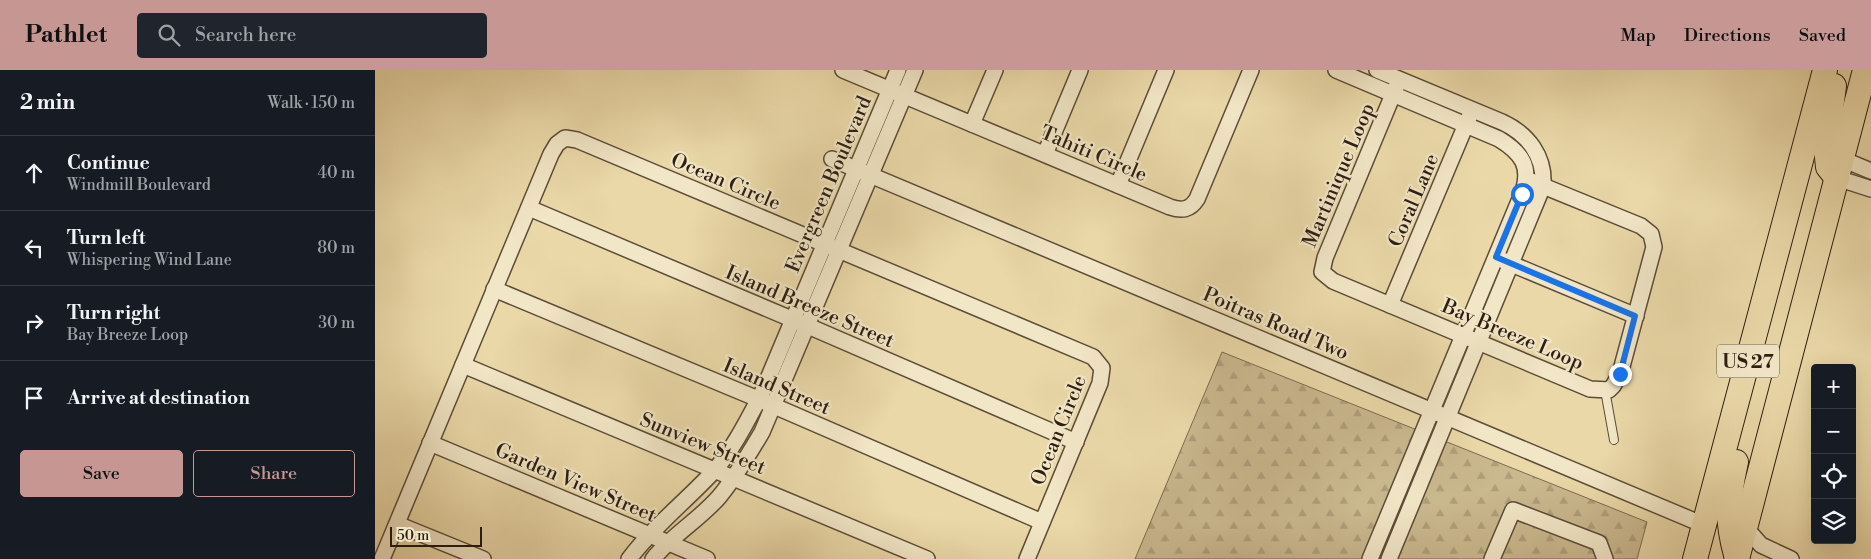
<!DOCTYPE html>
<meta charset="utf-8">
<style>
:root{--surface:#171b24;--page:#20242c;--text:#f1f3f6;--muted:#9ea1a6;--line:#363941;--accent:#c59692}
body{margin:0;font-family:"Libre Bodoni",serif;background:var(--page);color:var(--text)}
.controls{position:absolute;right:15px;bottom:15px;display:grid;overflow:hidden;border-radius:5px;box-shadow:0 5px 20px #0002}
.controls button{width:45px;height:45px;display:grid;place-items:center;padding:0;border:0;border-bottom:1px solid var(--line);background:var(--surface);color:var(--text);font:25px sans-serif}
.scale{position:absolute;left:15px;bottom:12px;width:92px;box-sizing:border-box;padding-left:5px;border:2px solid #2d1e13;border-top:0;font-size:14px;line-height:18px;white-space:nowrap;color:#2d1e13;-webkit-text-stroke:4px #f1e6c6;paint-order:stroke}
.stop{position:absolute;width:15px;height:15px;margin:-11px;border:4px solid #1a73e8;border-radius:50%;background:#fff}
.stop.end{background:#1a73e8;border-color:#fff;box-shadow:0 1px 5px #0008}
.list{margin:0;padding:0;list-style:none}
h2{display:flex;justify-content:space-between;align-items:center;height:65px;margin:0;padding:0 20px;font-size:21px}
h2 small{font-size:16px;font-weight:400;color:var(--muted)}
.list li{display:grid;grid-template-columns:32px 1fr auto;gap:15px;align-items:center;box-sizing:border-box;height:75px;padding:0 20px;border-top:1px solid var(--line)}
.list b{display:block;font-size:19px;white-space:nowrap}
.list p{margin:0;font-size:16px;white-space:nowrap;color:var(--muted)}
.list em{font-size:16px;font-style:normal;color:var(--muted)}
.actions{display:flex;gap:10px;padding:15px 20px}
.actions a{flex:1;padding:11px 0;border:1px solid var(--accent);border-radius:5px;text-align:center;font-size:18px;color:var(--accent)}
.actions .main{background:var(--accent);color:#111}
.icon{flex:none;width:28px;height:28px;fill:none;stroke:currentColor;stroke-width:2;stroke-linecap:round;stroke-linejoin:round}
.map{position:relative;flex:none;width:1496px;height:489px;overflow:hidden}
header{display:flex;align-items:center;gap:30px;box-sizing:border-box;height:70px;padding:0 25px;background:var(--accent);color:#111}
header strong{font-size:24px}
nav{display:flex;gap:28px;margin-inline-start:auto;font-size:18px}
.search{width:350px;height:45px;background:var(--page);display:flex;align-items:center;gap:12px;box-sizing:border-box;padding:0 18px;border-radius:5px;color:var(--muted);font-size:19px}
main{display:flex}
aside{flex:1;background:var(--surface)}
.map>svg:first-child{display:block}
.forest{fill:url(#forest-firs);stroke:#7c6b51}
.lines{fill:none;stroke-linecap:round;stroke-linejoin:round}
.service-casing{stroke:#5c4c38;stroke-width:10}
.minor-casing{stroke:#5c4c38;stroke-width:18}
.trunk-casing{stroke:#2d1e13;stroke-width:26}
.service{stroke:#f1e6c6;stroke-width:8}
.minor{stroke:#f1e6c6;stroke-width:15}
.trunk{stroke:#ead8a8;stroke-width:24}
.route{stroke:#1a73e8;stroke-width:6}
.labels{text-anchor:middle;stroke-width:4.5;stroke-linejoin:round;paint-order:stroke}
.shield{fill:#f1e6c6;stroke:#685a49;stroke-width:1}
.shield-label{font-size:19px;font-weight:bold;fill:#2d1e13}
.street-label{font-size:20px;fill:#2d1e13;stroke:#f1e6c6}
</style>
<header>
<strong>Pathlet</strong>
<div class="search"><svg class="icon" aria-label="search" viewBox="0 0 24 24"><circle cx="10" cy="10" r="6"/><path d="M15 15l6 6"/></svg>Search here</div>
<nav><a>Map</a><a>Directions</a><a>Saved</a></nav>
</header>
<main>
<aside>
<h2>2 min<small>Walk · 150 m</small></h2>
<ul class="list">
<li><svg class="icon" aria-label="ahead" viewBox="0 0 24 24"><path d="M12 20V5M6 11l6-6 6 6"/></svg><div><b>Continue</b><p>Windmill Boulevard</p></div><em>40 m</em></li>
<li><svg class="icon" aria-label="left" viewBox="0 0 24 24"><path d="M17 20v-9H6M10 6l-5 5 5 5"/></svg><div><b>Turn left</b><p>Whispering Wind Lane</p></div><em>80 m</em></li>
<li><svg class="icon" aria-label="right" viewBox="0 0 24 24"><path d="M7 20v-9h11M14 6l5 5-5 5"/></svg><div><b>Turn right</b><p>Bay Breeze Loop</p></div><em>30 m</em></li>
<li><svg class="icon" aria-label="arrive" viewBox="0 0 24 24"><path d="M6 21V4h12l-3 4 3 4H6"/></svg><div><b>Arrive at destination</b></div></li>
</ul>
<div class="actions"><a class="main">Save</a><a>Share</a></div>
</aside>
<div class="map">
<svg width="1496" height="489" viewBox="0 0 1496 489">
<defs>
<pattern id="forest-firs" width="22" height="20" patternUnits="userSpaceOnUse" patternTransform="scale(1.25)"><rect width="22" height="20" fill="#cab88f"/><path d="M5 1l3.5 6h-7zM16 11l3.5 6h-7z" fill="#ae9e7a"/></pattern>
</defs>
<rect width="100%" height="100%" fill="#ead8a8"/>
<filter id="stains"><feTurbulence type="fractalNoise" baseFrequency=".004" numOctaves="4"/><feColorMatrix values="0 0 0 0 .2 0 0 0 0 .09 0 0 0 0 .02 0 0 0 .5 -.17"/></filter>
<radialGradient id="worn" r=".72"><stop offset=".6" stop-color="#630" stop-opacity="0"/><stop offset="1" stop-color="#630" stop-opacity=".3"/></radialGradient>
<polygon class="forest" points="847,282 1272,452 1262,489 760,489"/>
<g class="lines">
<g class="service-casing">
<polyline id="service" points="1230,320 1239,370"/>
</g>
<g class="minor-casing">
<g id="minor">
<path d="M468,0l327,137c12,4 20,3 27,-8l54,-129"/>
<path d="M961,0l163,69c23,14 33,28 23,55l-152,365"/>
<path d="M1002,0l125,52c26,12 43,34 41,64l-154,373"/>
<polyline points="1024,10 950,188 947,202 958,211 1215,319 1234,320 1238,316 1245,304 1279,177 1276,164 1266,156 1151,109"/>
<polyline points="597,54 620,0"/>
<polyline points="670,84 705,0"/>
<polyline points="457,89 1329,455"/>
<polyline points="1467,89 1496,101"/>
<polyline points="1462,108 1496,119"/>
<polyline points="743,115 791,0"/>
<polyline points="154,138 433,256 701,372"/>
<polyline points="1127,190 1261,246"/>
<polyline points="119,219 383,329 667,452"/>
<polyline points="1015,235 1095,45"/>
<polyline points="88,295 552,489"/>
<polyline points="55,373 332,489"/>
<polyline points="22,454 108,489"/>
<polyline points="1370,457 1386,475 1416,489"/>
<polyline points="7,489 176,84 182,74 190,68 202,70 718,287 727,298 725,313 652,489"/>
<path d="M254,489c25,-33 57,-58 85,-88 20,-23 34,-52 48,-78l136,-323"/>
<path d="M278,489c18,-23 46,-39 66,-62 16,-19 30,-43 43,-65l153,-362"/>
<polyline points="1117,489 1138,440 1224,473 1230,489"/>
</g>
</g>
<g class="trunk-casing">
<g id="trunk">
<polyline points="1459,16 1451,77 1453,97 1462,108"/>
<path d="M1361,485c-10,-36 -8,-57 0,-93"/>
<polyline points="1320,489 1450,0"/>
<polyline points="1362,489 1490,0"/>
</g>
</g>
<use href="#service" class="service"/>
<use href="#minor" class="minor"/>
<use href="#trunk" class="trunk"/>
</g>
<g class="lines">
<polyline class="route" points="1147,124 1121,187 1260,246 1245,304"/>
</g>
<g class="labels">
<rect class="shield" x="1342" y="274.5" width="62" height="33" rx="4"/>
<g class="shield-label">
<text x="1373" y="298">US 27</text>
</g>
<g class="street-label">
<text transform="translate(719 83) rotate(23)" y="7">Tahiti Circle</text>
<text transform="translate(963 105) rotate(-67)" y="7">Martinique Loop</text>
<text transform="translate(351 111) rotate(23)" y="7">Ocean Circle</text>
<text transform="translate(453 114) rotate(-67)" y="7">Evergreen Boulevard</text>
<text transform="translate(1038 130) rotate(-67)" y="7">Coral Lane</text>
<text transform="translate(435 236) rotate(23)" y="7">Island Breeze Street</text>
<text transform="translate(901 253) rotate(23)" y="7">Poitras Road Two</text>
<text transform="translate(1138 264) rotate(23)" y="7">Bay Breeze Loop</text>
<text transform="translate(402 316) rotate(23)" y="7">Island Street</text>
<text transform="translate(683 360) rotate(-68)" y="7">Ocean Circle</text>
<text transform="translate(328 373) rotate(22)" y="7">Sunview Street</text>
<text transform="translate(201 412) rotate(23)" y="7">Garden View Street</text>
</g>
</g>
<rect width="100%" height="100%" filter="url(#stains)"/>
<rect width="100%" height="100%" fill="url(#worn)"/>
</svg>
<div class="controls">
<button>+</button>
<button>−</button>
<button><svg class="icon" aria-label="locate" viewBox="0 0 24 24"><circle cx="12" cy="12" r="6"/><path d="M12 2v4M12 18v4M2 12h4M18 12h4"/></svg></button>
<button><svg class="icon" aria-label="layers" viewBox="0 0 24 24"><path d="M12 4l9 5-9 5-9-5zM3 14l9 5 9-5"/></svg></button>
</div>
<div class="scale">50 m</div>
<div class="stop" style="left:1147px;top:124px"></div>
<div class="stop end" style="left:1245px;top:304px"></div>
</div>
</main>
